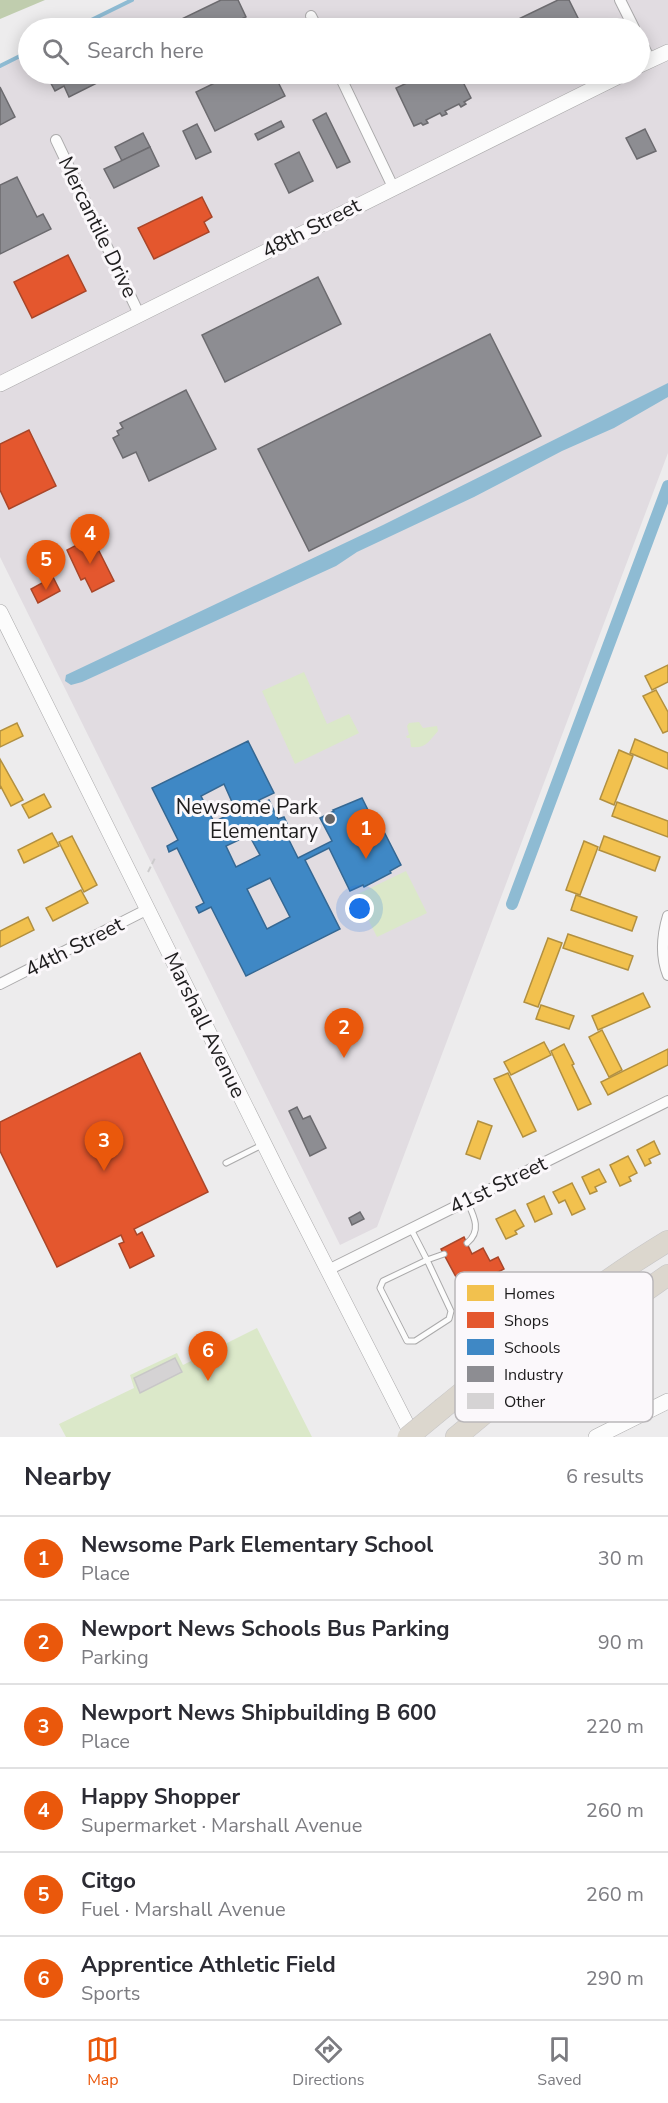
<!DOCTYPE html>
<meta charset="utf-8">
<style>
:root{--surface:#fff;--page:#f7f7f7;--text:#2b2b33;--muted:#7c7c81;--line:#e1e1e2;--accent:#ea580c}
body{margin:0;font-family:"Nunito Sans",sans-serif;background:var(--page);color:var(--text)}
.you{position:absolute;left:360px;top:909px;width:21px;height:21px;margin:-15px;border:4px solid #fff;border-radius:50%;background:#1a73e8;box-shadow:0 0 0 9px #1a73e833}
.badge{display:grid;place-items:center;width:39px;height:39px;border-radius:50%;background:var(--accent);color:#fff;font-size:20px;font-weight:700}
.pin{position:absolute;translate:-50% -50px;filter:drop-shadow(0 2px 3px #0008)}
.pin::after{content:'';position:absolute;top:32px;width:21px;height:18px;background:inherit;clip-path:polygon(0 0,100% 0,50% 100%)}
.list{margin:0;padding:0;list-style:none}
h2{display:flex;justify-content:space-between;align-items:center;height:78px;margin:0;padding:0 24px;font-size:26px}
h2 small{font-size:20px;font-weight:400;color:var(--muted)}
.list li{display:grid;grid-template-columns:39px 1fr auto;gap:18px;align-items:center;box-sizing:border-box;height:84px;padding:0 24px;border-top:2px solid var(--line)}
.list b{display:block;font-size:22px;white-space:nowrap}
.list p{margin:0;font-size:20px;white-space:nowrap;color:var(--muted)}
.list em{font-size:20px;font-style:normal;color:var(--muted)}
.icon{flex:none;width:33px;height:33px;fill:none;stroke:currentColor;stroke-width:2;stroke-linecap:round;stroke-linejoin:round}
.map{position:relative;flex:none;width:668px;height:1437px;overflow:hidden}
.search{position:absolute;background:var(--surface);box-shadow:0 3px 15px #0003;left:18px;right:18px;top:18px;height:66px;display:flex;align-items:center;gap:15px;box-sizing:border-box;padding:0 21px;border-radius:33px;color:var(--muted);font-size:22px}
.sheet{height:582px;background:var(--surface)}
nav{display:flex;justify-content:space-around;align-items:center;box-sizing:border-box;height:84px;border-top:2px solid var(--line);background:var(--surface);font-size:16px;color:var(--muted)}
nav a{display:grid;justify-items:center;gap:3px}
nav .on{color:var(--accent)}
.map>svg:first-child{display:block}
.built{fill:#e1dce1}
.green{fill:#dbe8c9}
.forest{fill:#c0cdae}
.water{fill:#8ebbd3}
.homes{fill:#f2c14e;stroke:#b29040;stroke-width:1.5}
.shops{fill:#e4572e;stroke:#a94629;stroke-width:1.5}
.schools{fill:#3f88c5;stroke:#356893;stroke-width:1.5;fill-rule:evenodd}
.industry{fill:#8d8d92;stroke:#6c6b6f;stroke-width:1.5}
.lines{fill:none;stroke-linecap:round;stroke-linejoin:round}
.stream{stroke:#8ebbd3;stroke-width:4}
.canal{stroke:#8ebbd3;stroke-width:12}
.building{fill:#d5d3d4;stroke:#c8c7c7;stroke-width:1.5}
.lane-casing{stroke:#abaaab;stroke-width:7}
.street-casing{stroke:#abaaab;stroke-width:12}
.secondary-casing{stroke:#abaaab;stroke-width:16}
.highway-casing{stroke:#c7c6c7;stroke-width:22}
.path{stroke:#cccbcc;stroke-width:2;stroke-dasharray:6 3;stroke-linecap:butt}
.lane{stroke:#fcfcfc;stroke-width:5}
.street{stroke:#fcfcfc;stroke-width:10}
.secondary{stroke:#fcfcfc;stroke-width:15}
.highway{stroke:#dcd7ce;stroke-width:21}
.highway-bridge-casing{stroke:#c7c6c7;stroke-width:22;stroke-linecap:butt}
.highway-bridge{stroke:#dcd7ce;stroke-width:21}
.poi-dot{fill:#666566;stroke:#fbf8fb;stroke-width:2}
.labels{text-anchor:middle;stroke-width:6;stroke-linejoin:round;paint-order:stroke}
.street-label{font-size:21px;fill:#1e1d1e;stroke:#fbf8fb}
.poi-label{font-size:21px;fill:#1e1d1e;stroke:#fbf8fb;text-anchor:end}
.key{fill:#fbf8fb;stroke:#b9b6b9;stroke-width:1.5}
.key-label{font-size:16px;fill:#1e1d1e}
</style>
<div class="map">
<svg width="668" height="1437" viewBox="0 0 668 1437">
<rect width="100%" height="100%" fill="#edeced"/>
<polygon class="built" points="133,0 668,0 668,453 377,1227 340,1245 0,557 0,65 28,51 28,74 640,74 640,28 75,28"/>
<g class="green">
<polygon points="304,672 327,724 349,714 359,733 295,764 262,691"/>
<path d="M419,722l4,6 14,-2 1,5c-9,10 -12,18 -27,16l-1,-9h-3l-1,-2 3,-1 -2,-9 2,-3z"/>
<polygon points="406,871 427,913 377,937 356,895"/>
<polygon points="257,1328 312,1437 66,1437 59,1424 134,1388 130,1375 177,1353 183,1365"/>
</g>
<polygon class="forest" points="0,0 45,0 0,19"/>
<polygon class="water" points="668,383 668,397 614,428 562,451 474,497 357,552 336,566 82,682 71,685 65,681 66,675 383,525"/>
<g class="homes">
<polygon points="668,665 668,682 652,690 645,676"/>
<polygon points="656,690 668,712 668,731 663,733 643,696"/>
<polygon points="17,723 23,736 0,747 0,731"/>
<polygon points="635,739 668,753 668,769 630,753"/>
<polygon points="619,750 633,756 614,805 600,799"/>
<polygon points="0,759 23,800 11,806 1,787 0,789"/>
<polygon points="44,794 51,807 29,818 22,805"/>
<polygon points="617,802 668,821 668,837 612,816"/>
<polygon points="52,833 59,846 24,863 18,850"/>
<polygon points="72,836 97,885 84,892 59,842"/>
<polygon points="604,836 660,857 655,871 599,850"/>
<polygon points="584,841 598,847 580,895 566,890"/>
<polygon points="81,890 88,903 53,921 46,908"/>
<polygon points="576,895 637,917 632,931 571,910"/>
<polygon points="28,917 34,930 0,947 0,931"/>
<polygon points="568,934 633,956 628,970 563,948"/>
<polygon points="548,938 562,943 538,1007 524,1002"/>
<polygon points="643,993 650,1007 598,1030 592,1016"/>
<polygon points="541,1005 574,1016 569,1029 536,1019"/>
<polygon points="602,1030 622,1070 609,1077 589,1037"/>
<polygon points="544,1042 551,1055 511,1075 504,1062"/>
<polygon points="564,1044 574,1064 572,1065 591,1104 578,1110 551,1051"/>
<polygon points="668,1049 668,1065 608,1095 601,1082"/>
<polygon points="508,1073 536,1131 523,1137 494,1079"/>
<polygon points="478,1121 492,1126 480,1159 466,1154"/>
<polygon points="654,1141 660,1154 649,1159 651,1163 645,1166 637,1150"/>
<polygon points="628,1156 637,1173 629,1177 631,1181 620,1186 610,1165"/>
<polygon points="599,1169 606,1182 595,1187 597,1191 590,1194 582,1177"/>
<polygon points="572,1183 585,1209 572,1215 565,1200 559,1203 553,1192"/>
<polygon points="544,1196 552,1214 535,1222 527,1204"/>
<polygon points="515,1210 524,1226 515,1231 517,1234 506,1239 496,1219"/>
</g>
<g class="shops">
<polygon points="202,197 212,217 204,222 209,232 154,259 138,228"/>
<polygon points="68,255 86,291 32,318 14,282"/>
<polygon points="29,430 56,486 9,509 0,490 0,444"/>
<polygon points="92,537 114,581 92,592 85,578 81,580 67,550"/>
<polygon points="53,577 60,591 38,603 31,589"/>
<polygon points="140,1053 208,1192 134,1229 137,1235 142,1232 154,1256 130,1268 119,1244 124,1242 121,1235 57,1267 0,1151 0,1122"/>
<polygon points="464,1237 472,1254 483,1248 490,1261 498,1257 504,1269 463,1290 441,1249"/>
</g>
<path class="schools" d="M248,741l26,52 -15,7 2,4 8,-4 9,19 6,-2 9,19 -5,2 10,20 34,-17 -12,-23 14,-7 -1,-1 29,-12 13,26 4,-2 22,43 -11,6 1,2 -27,14 -1,-2 -13,6 -21,-43 -24,12 35,69 -94,47 -35,-69 -12,6 -3,-6 8,-4 -27,-55 -8,4 -2,-6 11,-6 -26,-52zM224,784l12,27 -22,11 -13,-26zM249,835l11,20 -24,12 -10,-21zM270,878l20,39 -23,12 -20,-40z"/>
<g class="industry">
<polygon points="221,0 238,0 246,17 222,28 168,28 167,26"/>
<polygon points="558,0 569,0 583,28 500,28"/>
<polygon points="46,74 97,74 101,81 69,97 64,86 55,91"/>
<polygon points="233,74 274,74 285,96 215,131 196,92"/>
<polygon points="426,74 459,74 471,98 464,102 466,104 461,107 459,104 445,111 447,114 442,116 440,113 426,120 428,123 423,125 421,123 414,126 396,88"/>
<polygon points="510,74 529,74 513,81"/>
<polygon points="0,87 15,117 0,125"/>
<polygon points="326,113 350,162 337,168 313,120"/>
<polygon points="281,121 284,127 258,140 255,134"/>
<polygon points="197,124 211,152 196,159 183,131"/>
<polygon points="645,129 656,151 637,159 626,138"/>
<polygon points="143,133 150,147 122,161 115,147"/>
<polygon points="150,147 159,166 114,188 104,169"/>
<polygon points="299,152 313,181 289,193 275,164"/>
<polygon points="17,177 37,217 43,214 51,229 0,254 0,185"/>
<polygon points="318,277 341,324 225,382 202,335"/>
<polygon points="490,334 541,436 309,551 258,449"/>
<polygon points="186,390 216,449 149,481 136,452 123,458 113,438 119,435 117,431 123,428 120,423"/>
<polygon points="297,1107 303,1119 310,1116 326,1148 310,1156 289,1111"/>
<polygon points="360,1212 364,1219 352,1225 349,1218"/>
</g>
<g class="lines">
<g class="stream">
<polyline points="75,28 132,0"/>
<polyline points="0,66 28,52"/>
</g>
<polyline class="canal" points="512,904 668,486"/>
</g>
<polygon class="building" points="175,1358 182,1372 140,1393 134,1378"/>
<g class="lines">
<g class="lane-casing">
<g id="lane">
<polyline points="226,1163 262,1145"/>
<path d="M467,1201c7,15 15,30 0,42"/>
<polyline points="411,1229 427,1260 383,1281 380,1288 407,1341 415,1341 449,1319 451,1311 427,1260 444,1254"/>
</g>
</g>
<g class="street-casing">
<g id="street">
<polyline points="620,0 634,28"/>
<polyline points="311,16 317,28"/>
<polyline points="640,39 650,60"/>
<polyline points="339,74 393,187"/>
<polyline points="56,140 139,314"/>
<path d="M668,916c-6,20 -8,39 0,59"/>
<polyline points="0,984 148,909"/>
<polyline points="328,1270 668,1101"/>
</g>
</g>
<g class="secondary-casing">
<g id="secondary">
<polyline points="640,65 668,52"/>
<polyline points="0,384 623,74"/>
<polyline points="0,612 282,1180 413,1437"/>
<polyline points="596,1437 668,1401"/>
</g>
</g>
<g class="highway-casing">
<g id="highway">
<path d="M443,1408c72,-59 144,-118 225,-167"/>
<polyline points="456,1437 560,1351 668,1275"/>
</g>
</g>
<polyline class="path" points="148,872 156,856"/>
<use href="#lane" class="lane"/>
<use href="#street" class="street"/>
<use href="#secondary" class="secondary"/>
<use href="#highway" class="highway"/>
<g class="highway-bridge-casing">
<polyline id="highway-bridge" points="408,1437 443,1408"/>
</g>
<use href="#highway-bridge" class="highway-bridge"/>
</g>
<circle class="poi-dot" cx="330" cy="819" r="6"/>
<g class="labels">
<g class="street-label">
<text transform="translate(98 227) rotate(64)" y="7">Mercantile Drive</text>
<text transform="translate(311 228) rotate(-27)" y="7">48th Street</text>
<text transform="translate(74 947) rotate(-27)" y="7">44th Street</text>
<text transform="translate(205 1025) rotate(64)" y="7">Marshall Avenue</text>
<text transform="translate(498 1185) rotate(-26)" y="7">41st Street</text>
</g>
<g class="poi-label">
<text x="318" y="814">Newsome Park<tspan x="318" dy="24">Elementary</tspan></text>
</g>
</g>
<rect x="455" y="1272" width="198" height="150" rx="9" class="key"/>
<rect x="467" y="1285" width="27" height="16" fill="#f2c14e"/>
<rect x="467" y="1312" width="27" height="16" fill="#e4572e"/>
<rect x="467" y="1339" width="27" height="16" fill="#3f88c5"/>
<rect x="467" y="1366" width="27" height="16" fill="#8d8d92"/>
<rect x="467" y="1393" width="27" height="16" fill="#d5d3d4"/>
<g class="key-label">
<text x="504" y="1299">Homes</text>
<text x="504" y="1326">Shops</text>
<text x="504" y="1353">Schools</text>
<text x="504" y="1380">Industry</text>
<text x="504" y="1407">Other</text>
</g>
</svg>
<div class="you"></div>
<div class="pin badge" style="left:366px;top:859px">1</div>
<div class="pin badge" style="left:344px;top:1058px">2</div>
<div class="pin badge" style="left:104px;top:1171px">3</div>
<div class="pin badge" style="left:90px;top:564px">4</div>
<div class="pin badge" style="left:46px;top:590px">5</div>
<div class="pin badge" style="left:208px;top:1381px">6</div>
<div class="search"><svg class="icon" aria-label="search" viewBox="0 0 24 24"><circle cx="10" cy="10" r="6"/><path d="M15 15l6 6"/></svg>Search here</div>
</div>
<section class="sheet">
<h2>Nearby<small>6 results</small></h2>
<ul class="list">
<li><span class="badge">1</span><div><b>Newsome Park Elementary School</b><p>Place</p></div><em>30 m</em></li>
<li><span class="badge">2</span><div><b>Newport News Schools Bus Parking</b><p>Parking</p></div><em>90 m</em></li>
<li><span class="badge">3</span><div><b>Newport News Shipbuilding B 600</b><p>Place</p></div><em>220 m</em></li>
<li><span class="badge">4</span><div><b>Happy Shopper</b><p>Supermarket · Marshall Avenue</p></div><em>260 m</em></li>
<li><span class="badge">5</span><div><b>Citgo</b><p>Fuel · Marshall Avenue</p></div><em>260 m</em></li>
<li><span class="badge">6</span><div><b>Apprentice Athletic Field</b><p>Sports</p></div><em>290 m</em></li>
</ul>
</section>
<nav>
<a class="on"><svg class="icon" aria-label="map" viewBox="0 0 24 24"><path d="M3 6l6-2 6 2 6-2v14l-6 2-6-2-6 2zM9 4v14M15 6v14"/></svg>Map</a>
<a><svg class="icon" aria-label="directions" viewBox="0 0 24 24"><path d="M12 3l9 9-9 9-9-9zM9 14v-3h6M13 9l2 2-2 2"/></svg>Directions</a>
<a><svg class="icon" aria-label="saved" viewBox="0 0 24 24"><path d="M7 4h10v16l-5-4-5 4z"/></svg>Saved</a>
</nav>
